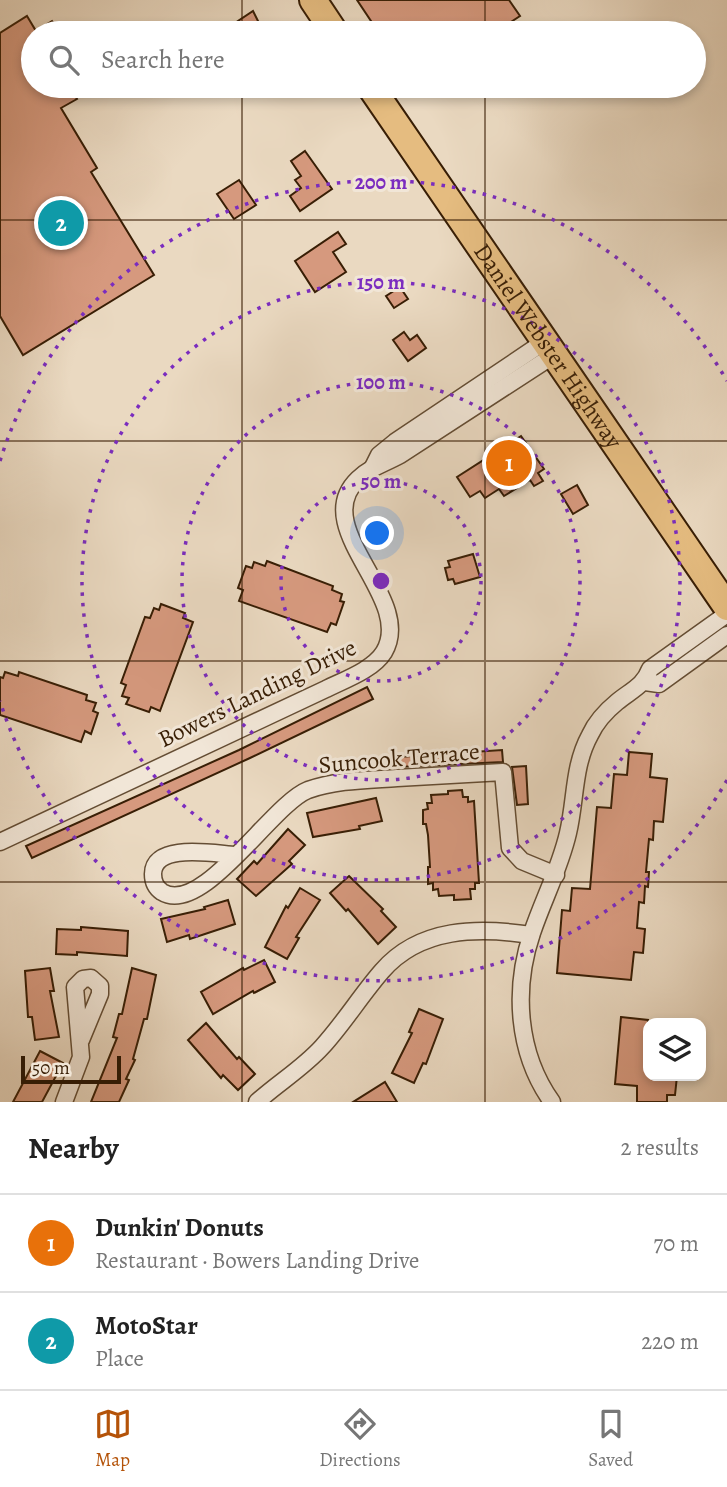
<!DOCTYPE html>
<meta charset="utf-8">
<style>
:root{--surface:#fff;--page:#f6f6f6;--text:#222;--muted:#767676;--line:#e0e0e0;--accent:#b45309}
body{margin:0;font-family:Alegreya,serif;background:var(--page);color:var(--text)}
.controls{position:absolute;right:21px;bottom:21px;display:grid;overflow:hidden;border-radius:14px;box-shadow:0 4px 10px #0003}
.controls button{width:63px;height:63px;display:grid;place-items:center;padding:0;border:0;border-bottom:2px solid var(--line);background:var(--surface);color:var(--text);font:35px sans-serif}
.scale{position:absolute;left:21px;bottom:18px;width:100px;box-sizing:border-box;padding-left:7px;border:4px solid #381e05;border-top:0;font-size:19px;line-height:24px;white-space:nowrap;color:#381e05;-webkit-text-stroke:5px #f1e6d7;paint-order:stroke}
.you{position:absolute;left:378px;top:534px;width:24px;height:24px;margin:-18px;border:5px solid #fff;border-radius:50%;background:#1a73e8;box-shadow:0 0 0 10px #1a73e833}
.badge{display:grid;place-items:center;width:46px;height:46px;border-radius:50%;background:var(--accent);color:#fff;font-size:23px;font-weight:700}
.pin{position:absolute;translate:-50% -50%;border:4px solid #fff;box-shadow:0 2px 7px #0006}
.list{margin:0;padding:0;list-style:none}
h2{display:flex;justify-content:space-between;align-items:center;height:91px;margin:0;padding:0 28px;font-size:30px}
h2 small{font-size:23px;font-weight:400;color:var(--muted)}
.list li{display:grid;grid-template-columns:46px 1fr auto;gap:21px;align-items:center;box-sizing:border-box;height:98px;padding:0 28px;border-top:2px solid var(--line)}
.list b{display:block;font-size:26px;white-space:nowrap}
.list p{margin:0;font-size:23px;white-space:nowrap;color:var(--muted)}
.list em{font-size:23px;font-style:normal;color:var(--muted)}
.icon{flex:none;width:38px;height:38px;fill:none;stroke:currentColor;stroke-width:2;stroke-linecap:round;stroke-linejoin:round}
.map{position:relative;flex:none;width:727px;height:1102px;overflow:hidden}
.search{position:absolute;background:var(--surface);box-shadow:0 4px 10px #0003;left:21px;right:21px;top:21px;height:77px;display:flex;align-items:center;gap:18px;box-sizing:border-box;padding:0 24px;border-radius:38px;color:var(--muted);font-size:26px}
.sheet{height:287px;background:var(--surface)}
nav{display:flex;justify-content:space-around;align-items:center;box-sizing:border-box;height:98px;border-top:2px solid var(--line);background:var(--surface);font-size:19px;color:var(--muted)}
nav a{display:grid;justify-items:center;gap:4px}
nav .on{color:var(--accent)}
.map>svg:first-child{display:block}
.building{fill:#d6997e;stroke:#381e05;stroke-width:2}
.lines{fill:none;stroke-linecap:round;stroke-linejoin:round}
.street-casing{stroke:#644d34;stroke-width:19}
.primary-casing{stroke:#381e05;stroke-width:30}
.street{stroke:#f1e6d7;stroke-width:16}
.primary{stroke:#e5bc80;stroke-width:26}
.grid{fill:none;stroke:#381e05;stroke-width:2;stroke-opacity:0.55}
.ring{fill:none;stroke:#7b2cbf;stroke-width:3.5;stroke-dasharray:3.5 7}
.labels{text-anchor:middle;stroke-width:6;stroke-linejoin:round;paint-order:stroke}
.street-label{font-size:24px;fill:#381e05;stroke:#f1e6d7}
.centre{fill:#7b2cbf;stroke:#f1e6d7;stroke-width:3.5}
.ring-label{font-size:21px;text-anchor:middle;font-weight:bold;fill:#7b2cbf;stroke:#f1e6d7;stroke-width:6;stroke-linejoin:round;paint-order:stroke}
</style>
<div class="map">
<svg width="727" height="1102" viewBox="0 0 727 1102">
<rect width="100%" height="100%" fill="#ead9c1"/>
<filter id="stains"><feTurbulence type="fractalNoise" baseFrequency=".00286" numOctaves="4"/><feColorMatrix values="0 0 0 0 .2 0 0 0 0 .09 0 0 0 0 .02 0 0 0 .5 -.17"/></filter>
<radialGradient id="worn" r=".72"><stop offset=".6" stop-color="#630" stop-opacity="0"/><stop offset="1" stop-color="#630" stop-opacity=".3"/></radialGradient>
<g class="building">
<polygon points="357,0 509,0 520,16 494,33 379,33"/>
<polygon points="253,11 264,33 220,33"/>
<polygon points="27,16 36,31 52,21 60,33 33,33 33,86 69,86 77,99 61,108 97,168 91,172 154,275 23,355 0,316 0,33"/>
<polygon points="305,151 332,189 300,211 290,196 301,188 295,180 301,176 291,161"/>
<polygon points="239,180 256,205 234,219 217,194"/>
<polygon points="338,232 346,244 333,252 346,272 315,292 295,261"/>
<polygon points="400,287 408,299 394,308 386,296"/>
<polygon points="404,332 410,340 417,335 426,348 408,361 393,340"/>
<polygon points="521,436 544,469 538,473 543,481 534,486 530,480 504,496 499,489 485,498 480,491 470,497 457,477"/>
<polygon points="577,485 588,505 573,514 561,494"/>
<polygon points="473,554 480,577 455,584 453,579 448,580 445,568 450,567 448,561"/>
<polygon points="267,561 333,586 332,590 342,594 340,601 344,602 336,625 331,623 327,632 239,601 243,590 238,588 246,566 252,568 254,562 265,566"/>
<polygon points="161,604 185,613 183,618 193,622 160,711 151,707 149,712 126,704 129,698 122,696 126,685 121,683 145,617 150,618 154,608 159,610"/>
<polygon points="5,672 18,676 19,672 87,695 86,700 96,703 93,711 98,713 91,734 85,731 81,742 0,715 0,677 3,678"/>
<polygon points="367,687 373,699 250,758 32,858 26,846 239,750"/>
<polygon points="502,750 503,762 398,767 398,757"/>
<polygon points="629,752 652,754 650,777 667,779 663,822 654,821 653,840 649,839 646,872 649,872 648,887 645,886 644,903 639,902 637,928 645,929 643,953 634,952 631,980 557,973 562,910 570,911 572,888 590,889 597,807 611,808 614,774 627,775"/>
<polygon points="526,766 528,804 517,805 512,767"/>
<polygon points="462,790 463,797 468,797 468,802 474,801 479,883 475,883 475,889 470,889 471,899 454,900 454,895 439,896 438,889 433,890 433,883 428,884 428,867 430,867 428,835 426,824 423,824 423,810 428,809 427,803 432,803 431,795 448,794 448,791"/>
<polygon points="376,798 382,821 359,826 360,829 313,837 307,813"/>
<polygon points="288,829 305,845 289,861 292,864 256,896 237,879 254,861 257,864"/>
<polygon points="349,876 383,909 381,911 396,927 378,944 348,909 346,911 330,893"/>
<polygon points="300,888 320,900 296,937 299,938 287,959 265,947 286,906 288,908"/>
<polygon points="228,900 235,924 190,939 189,935 167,942 161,919 205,909 204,907"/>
<polygon points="81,927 128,931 127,956 77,952 77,955 56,954 57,929 81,930"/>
<polygon points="264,960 275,982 254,993 253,991 213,1014 201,992 243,968 244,970"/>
<polygon points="50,968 54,991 50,991 59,1037 35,1040 32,1017 28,1017 25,971"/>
<polygon points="132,968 156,975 147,1019 144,1019 133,1059 135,1060 126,1079 129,1080 119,1102 91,1102 117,1038 113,1037 119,1014 122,1014"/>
<polygon points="419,1009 443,1019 426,1064 423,1063 414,1083 392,1073 412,1033 409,1032"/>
<polygon points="621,1017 648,1020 648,1076 677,1076 675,1095 667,1095 667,1102 637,1102 637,1086 615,1084"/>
<polygon points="206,1023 237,1059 239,1057 255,1074 238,1090 223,1075 221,1078 188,1040"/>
<polygon points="40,1051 63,1063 42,1102 13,1102"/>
<polygon points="385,1082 397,1102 353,1102"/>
</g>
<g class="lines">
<g class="street-casing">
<g id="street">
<polyline points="373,467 379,455 395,442 544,342"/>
<polyline points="645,682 659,684 727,635"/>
<path d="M0,842l326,-153c18,-9 47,-19 58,-37 32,-54 -77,-124 -26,-173 12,-12 28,-16 42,-24l154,-100"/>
<path d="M236,855c-21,-1 -83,-13 -83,19 0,7 3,14 9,18 40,25 110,-88 146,-102 28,-10 60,-10 89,-12 36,-2 71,-4 106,-6l7,76 12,13 34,14"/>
<polyline points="64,1102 81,1057 75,987 83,979 91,978 100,986 100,994 81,1040"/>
<path d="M257,1102c21,-19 46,-34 65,-55 22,-24 39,-52 60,-76 38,-44 97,-44 149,-36"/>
<path d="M552,1102c-35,-49 -39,-113 -20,-169 11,-33 28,-65 36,-100 8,-34 5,-67 22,-98 6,-13 16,-24 27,-33 13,-11 27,-16 33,-33l77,-55"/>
</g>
</g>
<g class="primary-casing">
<g id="primary">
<polyline points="313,0 335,33"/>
<path id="s1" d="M370,86l357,521"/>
</g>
</g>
<use href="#street" class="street"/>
<use href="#primary" class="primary"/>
</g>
<path class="grid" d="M242,0v33M485,0v33M242,86v1016M485,86v1016M0,220h727M0,441h727M0,661h727M0,882h727"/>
<g class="ring">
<circle cx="381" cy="581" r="100"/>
<circle cx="381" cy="581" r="199"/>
<circle cx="381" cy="581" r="299"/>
<path d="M727 780A399 399 0 0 1 0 701M0 461A399 399 0 0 1 727 381"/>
</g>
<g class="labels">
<g class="street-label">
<text dy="8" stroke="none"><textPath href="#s1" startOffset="315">Daniel Webster Highway</textPath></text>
<text transform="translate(257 693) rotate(-26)" y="8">Bowers Landing Drive</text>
<text transform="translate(399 758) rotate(-5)" y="8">Suncook Terrace</text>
</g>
</g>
<circle cx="381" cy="581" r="10" class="centre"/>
<g class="ring-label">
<text x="381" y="189">200 m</text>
<text x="381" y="289">150 m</text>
<text x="381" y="389">100 m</text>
<text x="381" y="488">50 m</text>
</g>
<rect width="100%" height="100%" filter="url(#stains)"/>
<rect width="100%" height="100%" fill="url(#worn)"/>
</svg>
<div class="controls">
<button><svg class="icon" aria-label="layers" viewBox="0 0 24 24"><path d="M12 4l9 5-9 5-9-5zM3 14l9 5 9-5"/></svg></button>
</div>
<div class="scale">50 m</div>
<div class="you"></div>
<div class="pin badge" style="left:509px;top:463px;background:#e8710a">1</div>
<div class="pin badge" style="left:61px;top:223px;background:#0f9aa8">2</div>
<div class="search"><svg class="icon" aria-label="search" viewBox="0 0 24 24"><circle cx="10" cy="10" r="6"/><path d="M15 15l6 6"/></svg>Search here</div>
</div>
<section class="sheet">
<h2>Nearby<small>2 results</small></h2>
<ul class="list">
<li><span class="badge" style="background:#e8710a">1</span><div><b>Dunkin' Donuts</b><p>Restaurant · Bowers Landing Drive</p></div><em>70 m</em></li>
<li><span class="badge" style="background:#0f9aa8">2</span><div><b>MotoStar</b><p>Place</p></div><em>220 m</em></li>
</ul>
</section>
<nav>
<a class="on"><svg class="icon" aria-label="map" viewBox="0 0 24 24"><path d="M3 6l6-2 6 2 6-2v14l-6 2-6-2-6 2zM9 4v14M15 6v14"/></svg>Map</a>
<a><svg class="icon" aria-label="directions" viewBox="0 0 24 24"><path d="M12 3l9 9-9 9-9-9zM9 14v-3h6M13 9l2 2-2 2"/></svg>Directions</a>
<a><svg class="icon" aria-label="saved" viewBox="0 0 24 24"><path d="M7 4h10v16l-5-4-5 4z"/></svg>Saved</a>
</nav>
